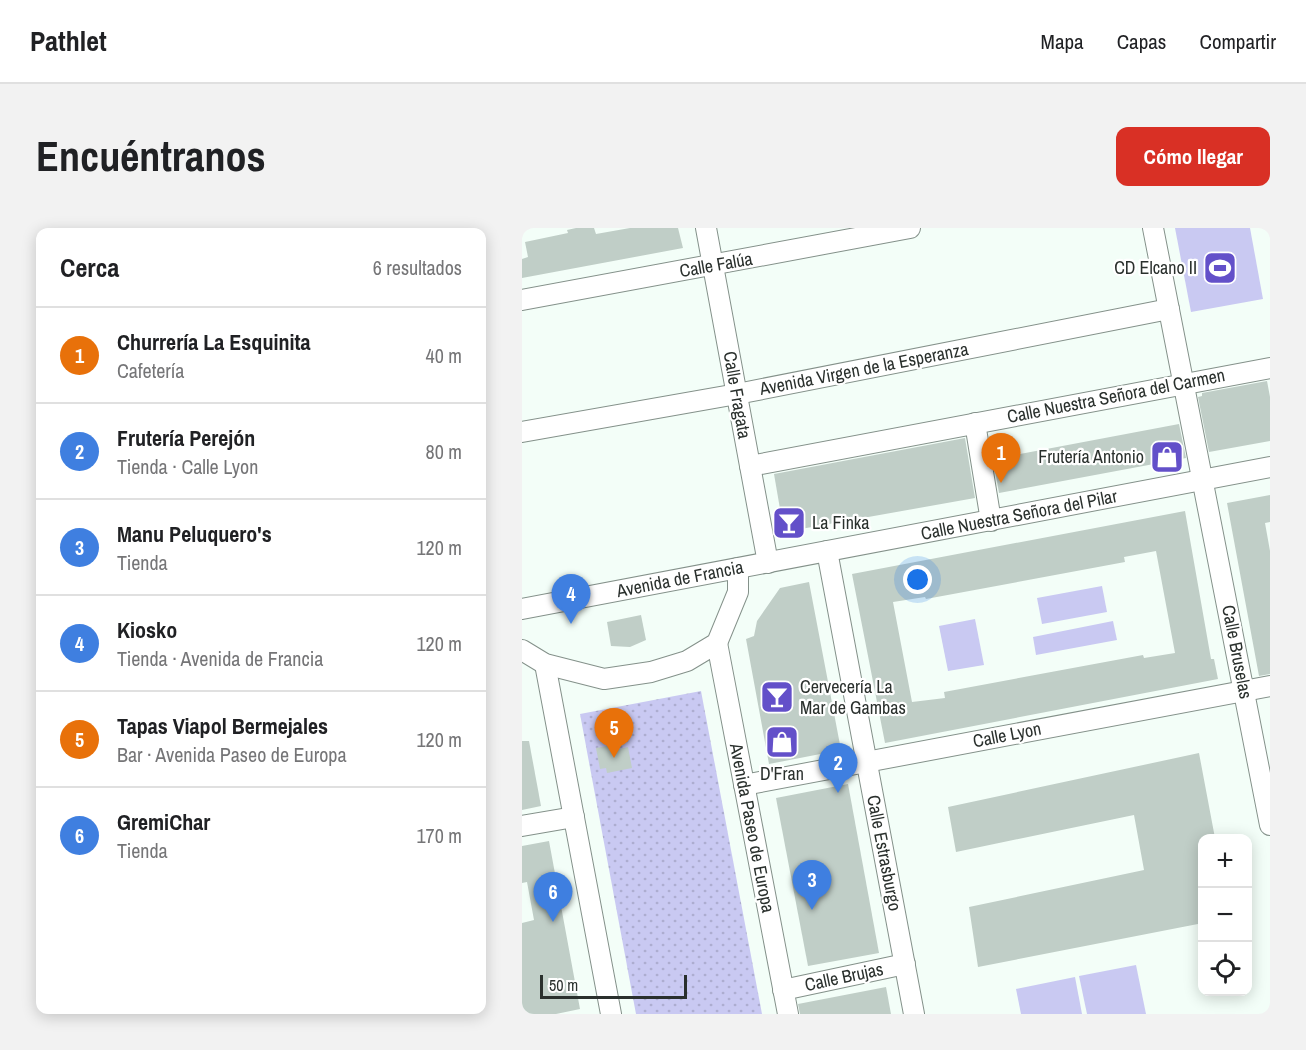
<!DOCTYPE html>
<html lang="es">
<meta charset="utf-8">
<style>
:root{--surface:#fff;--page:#f2f2f2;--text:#202124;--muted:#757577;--line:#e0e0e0;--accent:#d93025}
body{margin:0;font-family:"Archivo Narrow",sans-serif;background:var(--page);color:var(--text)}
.controls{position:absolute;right:18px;bottom:18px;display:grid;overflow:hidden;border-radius:12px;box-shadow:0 3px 15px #0003}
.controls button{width:54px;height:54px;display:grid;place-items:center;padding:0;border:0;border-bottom:2px solid var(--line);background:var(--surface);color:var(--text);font:30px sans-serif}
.scale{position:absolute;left:18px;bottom:15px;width:147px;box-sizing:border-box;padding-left:6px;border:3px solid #2a302d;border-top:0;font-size:16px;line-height:21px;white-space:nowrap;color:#2a302d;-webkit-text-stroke:4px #fff;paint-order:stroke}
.you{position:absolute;left:396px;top:352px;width:21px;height:21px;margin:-15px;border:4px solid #fff;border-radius:50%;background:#1a73e8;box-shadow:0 0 0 9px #1a73e833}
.badge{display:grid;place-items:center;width:39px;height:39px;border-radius:50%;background:var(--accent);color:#fff;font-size:20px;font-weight:700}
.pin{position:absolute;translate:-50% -50px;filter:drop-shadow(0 2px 3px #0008)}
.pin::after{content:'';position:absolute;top:32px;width:21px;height:18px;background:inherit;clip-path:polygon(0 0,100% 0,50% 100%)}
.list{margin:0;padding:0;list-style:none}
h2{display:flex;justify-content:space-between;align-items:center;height:78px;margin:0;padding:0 24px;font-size:26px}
h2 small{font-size:20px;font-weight:400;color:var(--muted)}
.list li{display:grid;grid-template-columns:39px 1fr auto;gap:18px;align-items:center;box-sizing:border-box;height:96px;padding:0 24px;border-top:2px solid var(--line)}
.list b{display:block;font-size:22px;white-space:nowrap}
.list p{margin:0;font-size:20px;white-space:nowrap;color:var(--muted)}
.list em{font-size:20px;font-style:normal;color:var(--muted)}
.icon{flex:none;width:33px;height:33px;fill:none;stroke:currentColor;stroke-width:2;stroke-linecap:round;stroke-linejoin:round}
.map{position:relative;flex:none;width:748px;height:786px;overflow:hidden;border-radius:12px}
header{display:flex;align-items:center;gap:36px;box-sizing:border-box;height:84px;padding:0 30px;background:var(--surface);border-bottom:2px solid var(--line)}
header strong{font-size:28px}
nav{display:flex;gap:33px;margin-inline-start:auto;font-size:21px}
.intro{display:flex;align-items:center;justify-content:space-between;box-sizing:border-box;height:144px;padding:0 36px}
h1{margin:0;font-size:42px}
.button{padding:15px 27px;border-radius:12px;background:var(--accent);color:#fff;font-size:21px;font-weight:700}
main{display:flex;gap:36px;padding:0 36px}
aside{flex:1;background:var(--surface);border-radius:12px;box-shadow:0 3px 15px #0003}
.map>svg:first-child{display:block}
.green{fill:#c9c9f2}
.park{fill:url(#park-dots)}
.building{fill:#c0cec7;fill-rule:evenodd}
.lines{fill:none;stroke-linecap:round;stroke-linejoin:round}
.minor-casing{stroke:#84918a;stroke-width:22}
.minor{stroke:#fff;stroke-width:20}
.labels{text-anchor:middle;stroke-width:4.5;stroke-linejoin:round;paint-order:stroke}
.street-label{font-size:18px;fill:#2a302d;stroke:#fff}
.poi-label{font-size:18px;fill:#2a302d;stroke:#fff;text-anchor:end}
</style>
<header>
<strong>Pathlet</strong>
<nav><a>Mapa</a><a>Capas</a><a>Compartir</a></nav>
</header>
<div class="intro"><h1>Encuéntranos</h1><a class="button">Cómo llegar</a></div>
<main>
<aside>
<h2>Cerca<small>6 resultados</small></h2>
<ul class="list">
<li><span class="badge" style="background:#e8710a">1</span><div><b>Churrería La Esquinita</b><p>Cafetería</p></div><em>40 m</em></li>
<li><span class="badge" style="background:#3f7fe0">2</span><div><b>Frutería Perejón</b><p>Tienda · Calle Lyon</p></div><em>80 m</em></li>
<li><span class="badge" style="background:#3f7fe0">3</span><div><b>Manu Peluquero's</b><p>Tienda</p></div><em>120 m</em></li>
<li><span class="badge" style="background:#3f7fe0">4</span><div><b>Kiosko</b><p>Tienda · Avenida de Francia</p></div><em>120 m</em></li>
<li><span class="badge" style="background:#e8710a">5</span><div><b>Tapas Viapol Bermejales</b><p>Bar · Avenida Paseo de Europa</p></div><em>120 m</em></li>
<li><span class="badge" style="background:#3f7fe0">6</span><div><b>GremiChar</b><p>Tienda</p></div><em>170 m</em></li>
</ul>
</aside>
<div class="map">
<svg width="748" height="786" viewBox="0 0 748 786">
<defs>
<pattern id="park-dots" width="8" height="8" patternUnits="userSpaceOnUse" patternTransform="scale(1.5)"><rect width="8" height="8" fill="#c9c9f2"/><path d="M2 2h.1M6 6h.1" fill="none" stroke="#adadd0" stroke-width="1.8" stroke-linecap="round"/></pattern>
</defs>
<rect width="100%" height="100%" fill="#f3fef8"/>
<g class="green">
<polygon points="653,0 728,0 741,71 669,84"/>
<polygon points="580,358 585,384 520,396 515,370"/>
<polygon points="453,391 462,437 426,443 417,398"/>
<polygon points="591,393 595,412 514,427 511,409"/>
<polygon points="614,737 624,786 565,786 557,748"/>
<polygon points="553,749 560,786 499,786 494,761"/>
</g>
<polygon class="park" points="179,463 240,786 114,786 58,486"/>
<g class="building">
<polygon points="54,0 72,0 74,6 108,0 156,0 161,20 0,50 0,31 6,29 3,14 46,5 45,2"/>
<polygon points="745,153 748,169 748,213 687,224 676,169 680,168 680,165"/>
<polygon points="657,196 664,230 477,265 471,231"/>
<polygon points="443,210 453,270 262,304 252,246"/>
<polygon points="748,267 748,294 743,295 748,323 748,446 737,448 705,275"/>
<path d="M663,283l26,148h3l4,20 -333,64 -33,-169zM634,323l19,102 -31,5 -1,-3 -199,37 1,6 -33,4 -19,-100 32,-5 1,2 199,-37 -1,-5z"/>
<polygon points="287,354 319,522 247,536 224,411 232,408 235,393 258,360"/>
<polygon points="119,387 124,412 108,419 89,418 85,394"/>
<polygon points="0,513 7,513 19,578 0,582"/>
<polygon points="96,516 97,521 106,519 110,540 85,545 84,540 78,541 74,520"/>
<polygon points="677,525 693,610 681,610 681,695 456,739 447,679 622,642 612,587 434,624 426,579"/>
<polygon points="326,556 357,725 286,738 254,570"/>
<polygon points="27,613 58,781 34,786 0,786 0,695 12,692 5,654 0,655 0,618"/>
<polygon points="364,759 369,786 278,786 276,776"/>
</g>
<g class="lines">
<g class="minor-casing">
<g id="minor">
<polyline points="184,0 246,335"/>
<polyline points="631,0 748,597"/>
<polyline points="0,72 388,0"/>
<polyline points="453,195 469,293"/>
<polyline points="0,204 215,166 647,81"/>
<polyline points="228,238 748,140"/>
<polyline points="305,323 392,786"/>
<polyline points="0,381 748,239"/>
<polyline points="195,415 266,786"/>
<polyline points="0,422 23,436 82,451 129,444 165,433 195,415 216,364 216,340"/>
<polyline points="23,436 89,786"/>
<polyline points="222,557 748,458"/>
<polyline points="0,598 52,589"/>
<polyline points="261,762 383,736"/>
</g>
</g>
<use href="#minor" class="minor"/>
</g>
<defs>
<g id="stadium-square" transform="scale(1.725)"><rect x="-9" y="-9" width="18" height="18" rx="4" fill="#6350c9" stroke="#fff"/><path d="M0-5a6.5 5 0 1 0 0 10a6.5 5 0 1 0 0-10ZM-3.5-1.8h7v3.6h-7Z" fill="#fff"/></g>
<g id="shop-square" transform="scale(1.725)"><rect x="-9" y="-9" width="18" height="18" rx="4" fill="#6350c9" stroke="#fff"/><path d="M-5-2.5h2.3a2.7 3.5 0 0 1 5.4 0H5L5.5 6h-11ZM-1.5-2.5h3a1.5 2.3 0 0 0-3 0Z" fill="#fff"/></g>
<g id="bar-square" transform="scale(1.725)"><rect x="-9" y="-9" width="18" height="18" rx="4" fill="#6350c9" stroke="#fff"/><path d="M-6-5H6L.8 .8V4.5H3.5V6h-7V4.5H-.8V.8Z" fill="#fff"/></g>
</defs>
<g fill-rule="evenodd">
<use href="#stadium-square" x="698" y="40"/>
<use href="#shop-square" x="645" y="229"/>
<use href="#bar-square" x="267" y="295"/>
<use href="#bar-square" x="255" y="469"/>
<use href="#shop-square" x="260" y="514"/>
</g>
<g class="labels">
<g class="street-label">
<text transform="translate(194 37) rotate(-10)" y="6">Calle Falúa</text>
<text transform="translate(342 141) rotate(-11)" y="6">Avenida Virgen de la Esperanza</text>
<text transform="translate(215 167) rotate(80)" y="6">Calle Fragata</text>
<text transform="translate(594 168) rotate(-11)" y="6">Calle Nuestra Señora del Carmen</text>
<text transform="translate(497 287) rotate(-11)" y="6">Calle Nuestra Señora del Pilar</text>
<text transform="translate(158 351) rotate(-11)" y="6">Avenida de Francia</text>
<text transform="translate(715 424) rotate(79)" y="6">Calle Bruselas</text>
<text transform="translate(485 507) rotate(-11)" y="6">Calle Lyon</text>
<text transform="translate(230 600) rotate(79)" y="6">Avenida Paseo de Europa</text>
<text transform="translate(362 625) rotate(79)" y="6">Calle Estrasburgo</text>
<text transform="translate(322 749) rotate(-12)" y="6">Calle Brujas</text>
</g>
<g class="poi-label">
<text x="675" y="46">CD Elcano II</text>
<text x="622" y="235">Frutería Antonio</text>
<text x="290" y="301" text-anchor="start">La Finka</text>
<text x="278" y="465" text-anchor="start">Cervecería La<tspan x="278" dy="21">Mar de Gambas</tspan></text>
<text x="260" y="552" text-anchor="middle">D'Fran</text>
</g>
</g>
</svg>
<div class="controls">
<button>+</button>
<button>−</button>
<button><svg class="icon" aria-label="locate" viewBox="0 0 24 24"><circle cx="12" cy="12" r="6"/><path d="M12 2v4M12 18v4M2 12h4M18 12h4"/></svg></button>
</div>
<div class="scale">50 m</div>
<div class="you"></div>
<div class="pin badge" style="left:479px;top:255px;background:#e8710a">1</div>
<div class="pin badge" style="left:316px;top:565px;background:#3f7fe0">2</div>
<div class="pin badge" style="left:290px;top:682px;background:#3f7fe0">3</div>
<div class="pin badge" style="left:49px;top:396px;background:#3f7fe0">4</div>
<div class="pin badge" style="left:92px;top:530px;background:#e8710a">5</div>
<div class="pin badge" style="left:31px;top:694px;background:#3f7fe0">6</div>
</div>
</main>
